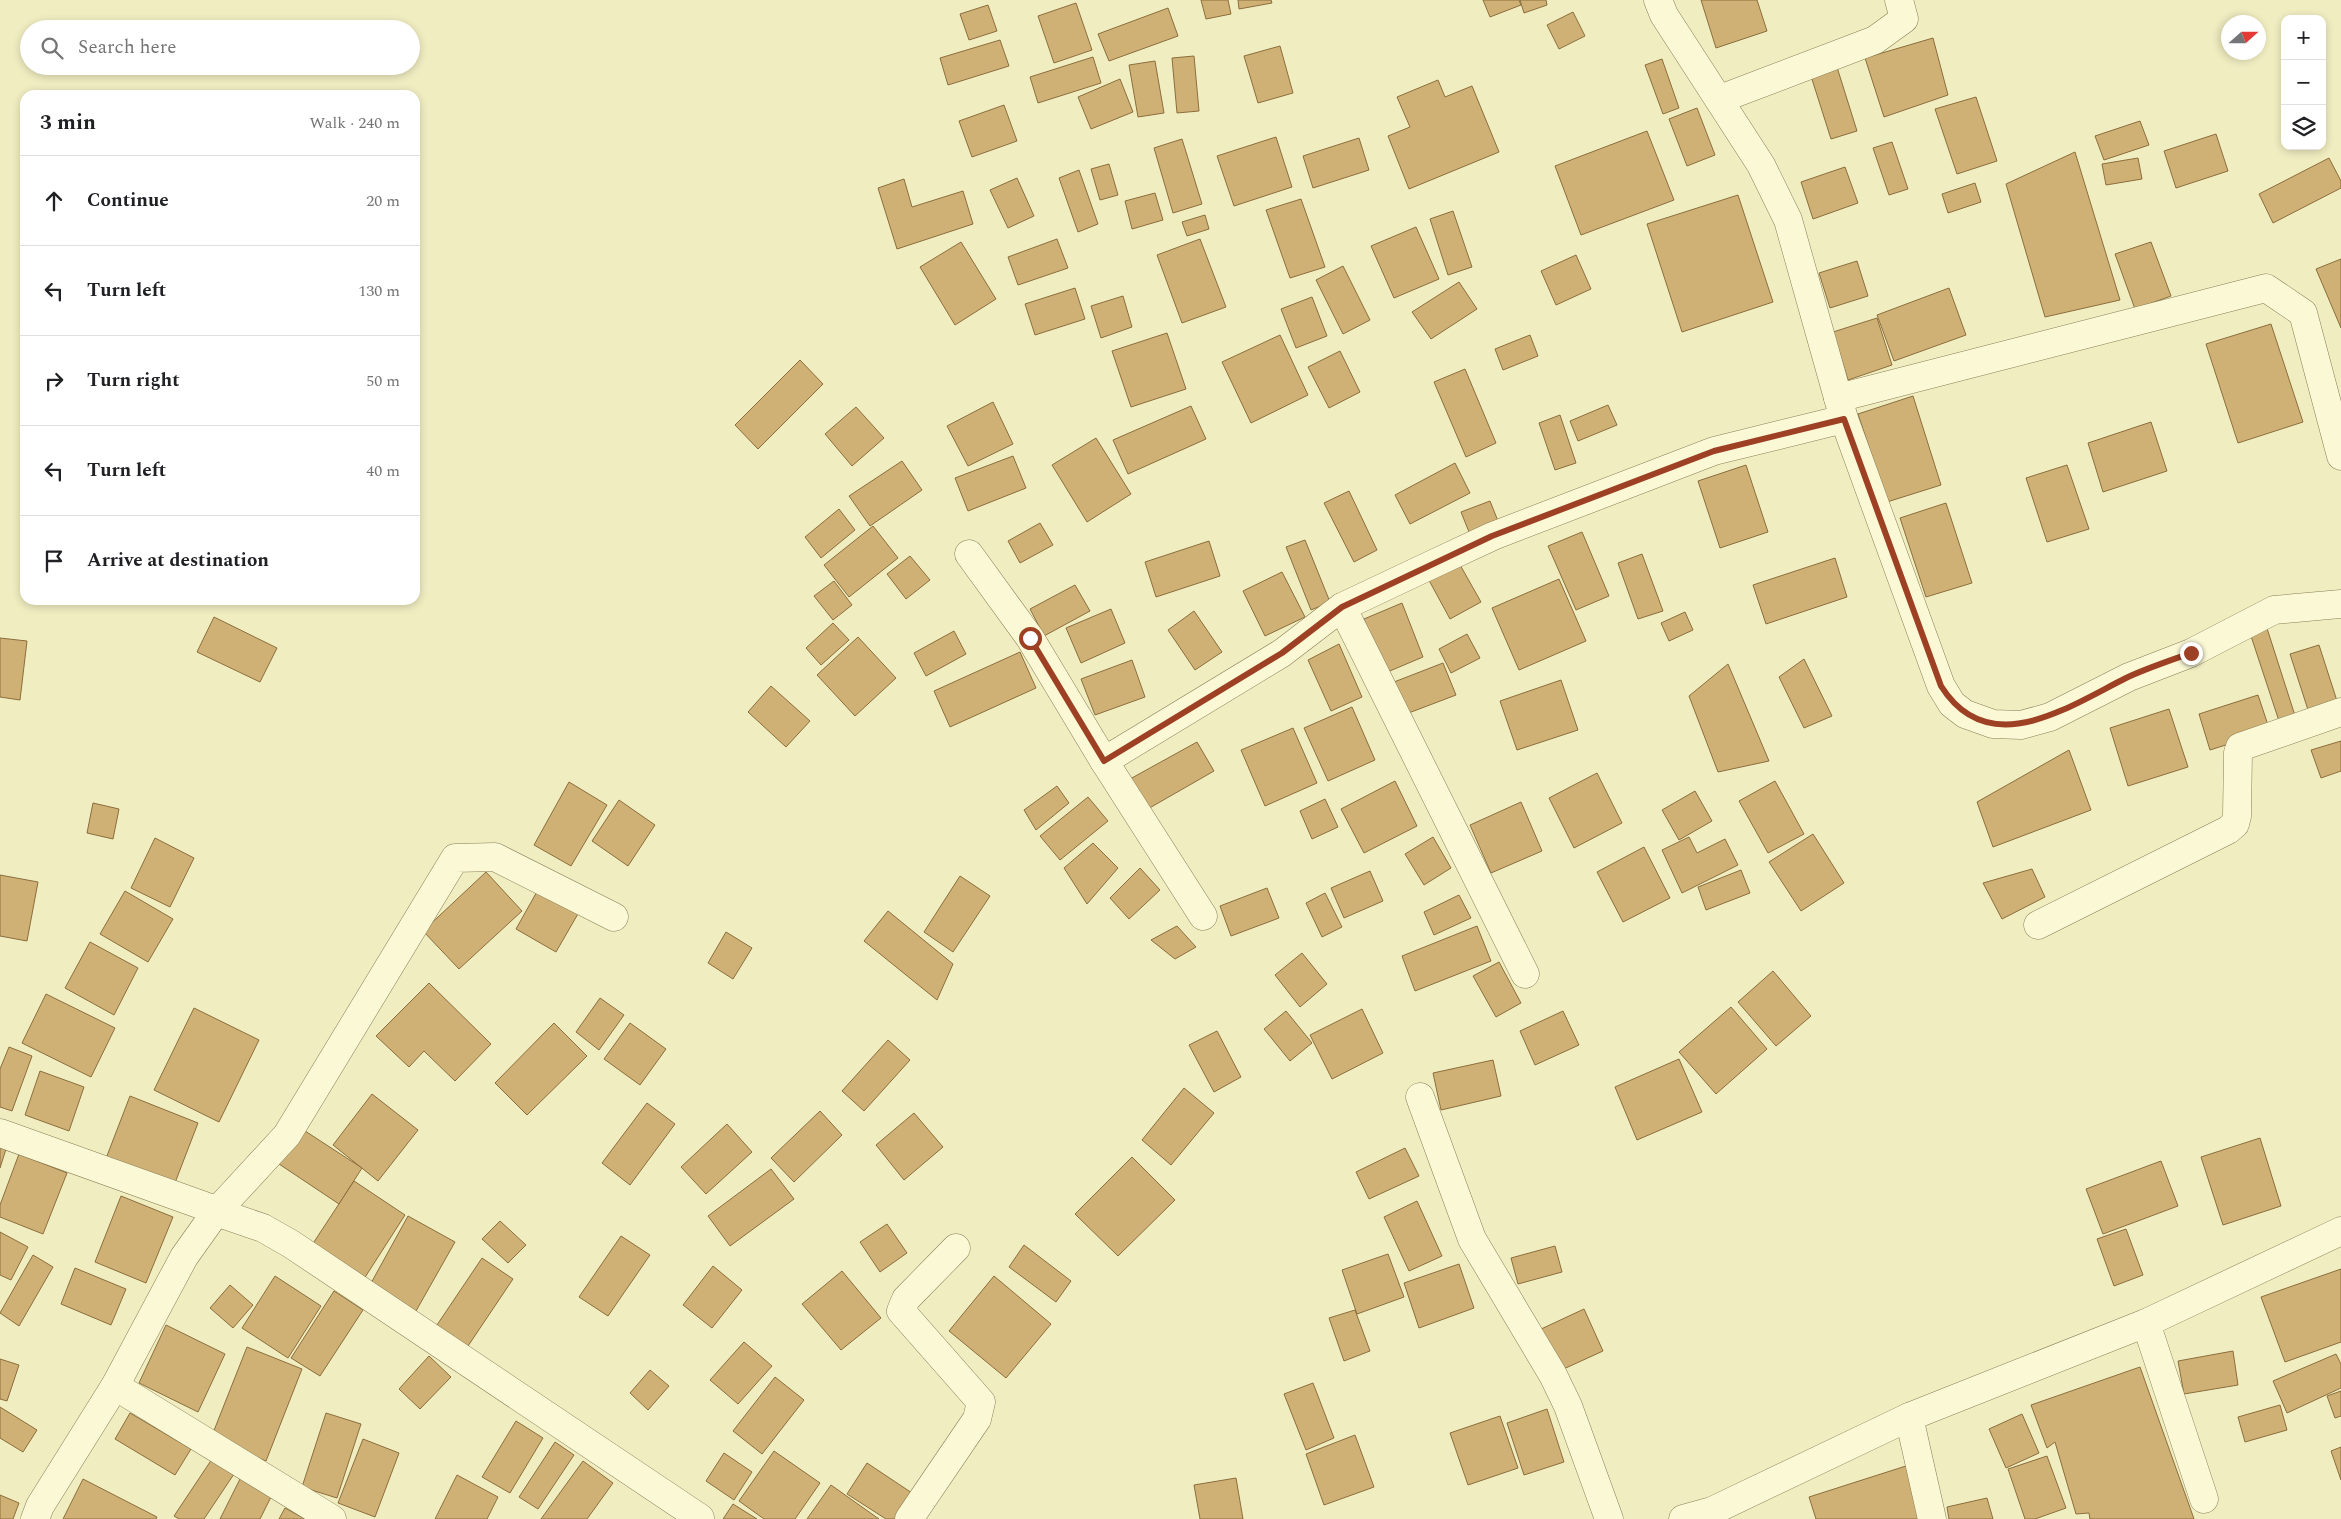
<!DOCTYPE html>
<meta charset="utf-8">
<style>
:root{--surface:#fff;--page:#f6f6f6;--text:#202124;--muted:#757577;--line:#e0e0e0}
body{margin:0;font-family:Spectral,serif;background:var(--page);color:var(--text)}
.controls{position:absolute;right:15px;top:15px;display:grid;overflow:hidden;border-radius:10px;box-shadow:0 2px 8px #0003}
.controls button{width:45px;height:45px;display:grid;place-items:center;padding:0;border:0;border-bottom:1px solid var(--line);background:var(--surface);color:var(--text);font:25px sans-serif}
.compass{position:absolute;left:2221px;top:15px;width:45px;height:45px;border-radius:50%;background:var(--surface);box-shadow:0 2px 8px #0003;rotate:69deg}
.stop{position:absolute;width:15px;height:15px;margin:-11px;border:4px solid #9d4024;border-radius:50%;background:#fff}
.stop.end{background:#9d4024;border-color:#fff;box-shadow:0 1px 5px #0008}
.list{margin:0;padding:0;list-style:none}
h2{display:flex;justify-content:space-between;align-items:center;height:65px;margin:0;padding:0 20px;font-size:21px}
h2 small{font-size:16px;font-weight:400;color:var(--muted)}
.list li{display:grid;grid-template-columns:32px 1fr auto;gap:15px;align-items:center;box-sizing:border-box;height:90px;padding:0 20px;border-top:1px solid var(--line)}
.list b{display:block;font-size:19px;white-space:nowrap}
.list em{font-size:16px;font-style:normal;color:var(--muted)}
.icon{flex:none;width:28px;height:28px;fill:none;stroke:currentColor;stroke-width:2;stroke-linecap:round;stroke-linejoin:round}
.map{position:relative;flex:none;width:2341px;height:1519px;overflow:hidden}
.search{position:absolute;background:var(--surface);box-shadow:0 2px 8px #0003;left:20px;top:20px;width:400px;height:55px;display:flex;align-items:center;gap:12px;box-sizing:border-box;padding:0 18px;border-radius:28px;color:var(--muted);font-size:19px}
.panel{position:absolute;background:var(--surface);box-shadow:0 2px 8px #0003;left:20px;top:90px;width:400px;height:515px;border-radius:15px}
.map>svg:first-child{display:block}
.building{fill:#d0b175;stroke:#8b6e3c}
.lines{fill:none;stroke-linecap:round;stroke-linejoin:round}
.minor-casing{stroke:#8b7f57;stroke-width:29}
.minor{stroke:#faf8d5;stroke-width:28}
.route{stroke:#9d4024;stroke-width:6}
</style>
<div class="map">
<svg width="2341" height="1519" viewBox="0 0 2341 1519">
<rect width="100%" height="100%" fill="#f0edc1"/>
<g class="building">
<polygon points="1201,0 1228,0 1231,14 1206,19"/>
<polygon points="1238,0 1271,0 1272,3 1239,9"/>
<polygon points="1483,0 1519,0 1521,5 1490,17"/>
<polygon points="1520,0 1546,0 1547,5 1524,13"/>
<polygon points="1701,0 1757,0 1767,31 1716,48"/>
<polygon points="1076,3 1092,50 1054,63 1038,16"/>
<polygon points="988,5 997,31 969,40 960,14"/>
<polygon points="1168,8 1178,36 1109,61 1098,34"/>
<polygon points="1573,12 1585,36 1559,49 1547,25"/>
<polygon points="1933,38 1948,95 1884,117 1865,58"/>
<polygon points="1000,40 1009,66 948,85 940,58"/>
<polygon points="1280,46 1293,93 1258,103 1244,56"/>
<polygon points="1194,56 1199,111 1177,113 1172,58"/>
<polygon points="1093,57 1101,83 1038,103 1030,77"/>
<polygon points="1662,59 1679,108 1663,114 1645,65"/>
<polygon points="1155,61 1164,113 1138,117 1129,65"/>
<polygon points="1836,64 1857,131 1831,139 1810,73"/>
<polygon points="1120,79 1133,112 1091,129 1078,97"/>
<polygon points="1438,80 1445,97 1472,86 1499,152 1409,189 1388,136 1410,127 1397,97"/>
<polygon points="1976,97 1997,161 1957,174 1935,109"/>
<polygon points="1004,105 1017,141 972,157 959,121"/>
<polygon points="1697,108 1715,155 1687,166 1669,119"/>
<polygon points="2140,121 2149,145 2104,160 2095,136"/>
<polygon points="1647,131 1674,200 1581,235 1555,166"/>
<polygon points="2216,134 2228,171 2176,188 2164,151"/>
<polygon points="1276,137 1292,187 1234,206 1217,156"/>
<polygon points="1359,138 1369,170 1313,188 1303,156"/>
<polygon points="1182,139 1202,204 1173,213 1154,148"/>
<polygon points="1892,142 1908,189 1889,195 1873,148"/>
<polygon points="2075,152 2120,300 2045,317 2006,184"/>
<polygon points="2138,158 2142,179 2106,185 2102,164"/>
<polygon points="2329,158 2341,181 2341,188 2273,223 2259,194"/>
<polygon points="1109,164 1118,195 1100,200 1091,169"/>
<polygon points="1845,167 1858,203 1813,219 1801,182"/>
<polygon points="1079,170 1098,224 1078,232 1059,178"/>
<polygon points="1017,178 1034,216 1008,228 990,190"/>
<polygon points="904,179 912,207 963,191 973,224 897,249 878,188"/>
<polygon points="1975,183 1981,202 1948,213 1942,194"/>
<polygon points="1155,193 1163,220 1132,229 1125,201"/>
<polygon points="1738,195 1773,302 1682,332 1647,224"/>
<polygon points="1301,199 1325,267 1290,278 1266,210"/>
<polygon points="1453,211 1472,267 1448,275 1430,219"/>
<polygon points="1205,215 1209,229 1187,236 1182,222"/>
<polygon points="1416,227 1439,279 1394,298 1371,246"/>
<polygon points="1057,239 1068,268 1018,285 1008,257"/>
<polygon points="1200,239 1226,307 1182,323 1157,255"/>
<polygon points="961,242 996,299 955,325 920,267"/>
<polygon points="2151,242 2171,296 2135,309 2115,254"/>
<polygon points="1576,255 1591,289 1556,305 1541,271"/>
<polygon points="2341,259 2341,328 2316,269"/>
<polygon points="1857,261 1868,296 1830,308 1819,273"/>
<polygon points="1343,266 1370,320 1343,334 1316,280"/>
<polygon points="1459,282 1477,309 1431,339 1412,312"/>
<polygon points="1075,288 1085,319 1035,335 1025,304"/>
<polygon points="1949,288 1966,335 1894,361 1877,315"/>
<polygon points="1123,296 1132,327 1101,338 1091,306"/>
<polygon points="1312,297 1327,336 1296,348 1281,309"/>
<polygon points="1877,318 1892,365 1848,380 1833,332"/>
<polygon points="2271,324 2303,422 2238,443 2206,344"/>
<polygon points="1167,333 1186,389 1131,407 1112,351"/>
<polygon points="1280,335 1308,395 1251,423 1222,362"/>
<polygon points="1530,335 1538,356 1503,370 1495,349"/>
<polygon points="1340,351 1360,392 1329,408 1308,367"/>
<polygon points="800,360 823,384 758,449 735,425"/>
<polygon points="1465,369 1496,443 1466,457 1434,382"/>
<polygon points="1913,396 1941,485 1887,502 1858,414"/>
<polygon points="993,402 1013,444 968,466 947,426"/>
<polygon points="1608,405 1617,425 1578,441 1570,421"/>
<polygon points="1191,406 1206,439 1128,474 1113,440"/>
<polygon points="856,407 884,438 852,466 825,434"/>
<polygon points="1560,415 1576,463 1555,470 1539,423"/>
<polygon points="2151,422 2167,471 2103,492 2088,443"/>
<polygon points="1096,438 1131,494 1087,522 1052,465"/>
<polygon points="1013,456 1026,488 968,511 955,478"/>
<polygon points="902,461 922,490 870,526 849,496"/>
<polygon points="1455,463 1470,493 1410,524 1395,495"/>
<polygon points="1746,465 1768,532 1720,548 1698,481"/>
<polygon points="2067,465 2089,529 2047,542 2026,478"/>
<polygon points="1349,491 1377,550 1354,562 1324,503"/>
<polygon points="1490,501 1500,526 1471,537 1461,512"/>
<polygon points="1946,503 1972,583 1926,597 1900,518"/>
<polygon points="839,509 855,530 821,558 805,537"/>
<polygon points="1040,523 1053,545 1020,563 1008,541"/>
<polygon points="873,526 898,558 849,597 824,565"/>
<polygon points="1582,532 1609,596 1576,610 1548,546"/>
<polygon points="1305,540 1330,602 1311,610 1286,547"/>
<polygon points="1209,541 1220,576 1156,597 1145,562"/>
<polygon points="1642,554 1663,611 1638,619 1618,563"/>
<polygon points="910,556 930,580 906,599 887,574"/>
<polygon points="1455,556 1481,602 1450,619 1425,573"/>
<polygon points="1835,558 1847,597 1766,624 1753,585"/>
<polygon points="1282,572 1305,617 1265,636 1243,591"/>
<polygon points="1559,579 1586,641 1519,670 1492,608"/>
<polygon points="834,581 852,605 833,620 814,596"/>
<polygon points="1075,585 1090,611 1044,636 1030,609"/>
<polygon points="1402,603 1423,657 1385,673 1364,619"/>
<polygon points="1111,609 1125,643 1081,663 1066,628"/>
<polygon points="1194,611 1222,652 1195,670 1168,630"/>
<polygon points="1685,612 1693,630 1669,641 1661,623"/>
<polygon points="214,617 277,648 260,682 197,652"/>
<polygon points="2265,622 2298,725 2282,730 2248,627"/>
<polygon points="833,623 849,640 821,665 806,648"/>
<polygon points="954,631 966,654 926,676 914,653"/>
<polygon points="1467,634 1480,658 1451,673 1439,649"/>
<polygon points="858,637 896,678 855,716 817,675"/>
<polygon points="0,638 27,641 20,700 0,697"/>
<polygon points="1339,644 1362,697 1331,711 1308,660"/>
<polygon points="2319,645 2338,704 2309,713 2290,654"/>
<polygon points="1020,652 1036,688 950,727 934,691"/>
<polygon points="1804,659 1832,716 1804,728 1779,677"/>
<polygon points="1132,660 1145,697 1095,715 1081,679"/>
<polygon points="1443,663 1456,695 1406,714 1394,682"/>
<polygon points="1728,664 1769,761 1718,772 1689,696"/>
<polygon points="1561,680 1578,730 1517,750 1500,701"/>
<polygon points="771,686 810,721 786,747 748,712"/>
<polygon points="2258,695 2270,731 2210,750 2199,714"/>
<polygon points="1352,707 1375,760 1328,781 1304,728"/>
<polygon points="2169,709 2188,767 2128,786 2110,728"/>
<polygon points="1293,728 1317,783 1265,806 1241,750"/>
<polygon points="2341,741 2341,771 2321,778 2311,750"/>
<polygon points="1197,742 1214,771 1146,810 1130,779"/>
<polygon points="2069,750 2091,810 1993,847 1977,802"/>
<polygon points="1597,773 1622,823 1574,848 1549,798"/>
<polygon points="1395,781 1417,826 1364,853 1341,809"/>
<polygon points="1775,781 1804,834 1768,853 1739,801"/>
<polygon points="569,782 607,805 571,866 534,845"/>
<polygon points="1057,786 1069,803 1036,830 1024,810"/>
<polygon points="1695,791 1712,821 1679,840 1662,810"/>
<polygon points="1088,797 1108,821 1060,860 1040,836"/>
<polygon points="1325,799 1338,827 1312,839 1300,811"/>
<polygon points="619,800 655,825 628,866 592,841"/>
<polygon points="1521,802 1542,851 1491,873 1470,825"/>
<polygon points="93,803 119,809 113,839 87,833"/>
<polygon points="1813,834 1844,883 1801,911 1769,862"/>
<polygon points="1433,837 1451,868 1424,885 1405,854"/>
<polygon points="1689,837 1697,853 1725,839 1738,865 1682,893 1662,850"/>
<polygon points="155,838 194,858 170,907 131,888"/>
<polygon points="1093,843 1118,868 1087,904 1064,868"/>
<polygon points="1644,847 1670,898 1623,922 1597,872"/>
<polygon points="1140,868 1160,890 1129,919 1110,898"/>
<polygon points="2032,869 2045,897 2002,919 1983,883"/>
<polygon points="1741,870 1750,893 1706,910 1698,887"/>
<polygon points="1370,871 1383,901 1344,918 1331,888"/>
<polygon points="486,872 522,911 459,969 423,931"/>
<polygon points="0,875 38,882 27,941 0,936"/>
<polygon points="960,876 990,896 953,952 924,932"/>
<polygon points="539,888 579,912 556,952 516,929"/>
<polygon points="1267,888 1279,918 1231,936 1220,906"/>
<polygon points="125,891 173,919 148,962 100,934"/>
<polygon points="1325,893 1342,927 1322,937 1306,903"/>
<polygon points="1459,895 1471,918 1434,935 1424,912"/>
<polygon points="888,911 953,964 937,1000 864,941"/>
<polygon points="1177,926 1196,947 1175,959 1151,940"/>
<polygon points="1477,926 1491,961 1415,991 1402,956"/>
<polygon points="726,932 752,948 733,979 708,963"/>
<polygon points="90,942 138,968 114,1015 65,988"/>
<polygon points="1302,953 1327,984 1300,1007 1275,975"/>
<polygon points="1499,962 1521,1003 1496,1017 1473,976"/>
<polygon points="1773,971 1811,1016 1776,1046 1738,1002"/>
<polygon points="429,983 491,1044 455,1081 424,1051 409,1067 376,1036"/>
<polygon points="46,994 115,1028 91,1077 22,1043"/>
<polygon points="600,998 624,1015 599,1050 576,1032"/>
<polygon points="1731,1007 1767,1049 1716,1094 1679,1052"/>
<polygon points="194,1008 259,1040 219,1122 154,1090"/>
<polygon points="1362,1009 1383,1053 1332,1079 1310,1035"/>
<polygon points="1286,1011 1312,1043 1290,1061 1264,1029"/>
<polygon points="1563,1011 1579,1045 1535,1065 1520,1031"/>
<polygon points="554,1023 587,1056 527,1115 495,1083"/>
<polygon points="630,1023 666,1049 640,1085 604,1059"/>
<polygon points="1217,1031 1241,1077 1214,1092 1189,1045"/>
<polygon points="888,1040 910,1060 864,1111 842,1091"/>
<polygon points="9,1047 32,1056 12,1111 0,1107 0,1069"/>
<polygon points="1679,1059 1702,1112 1637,1140 1615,1087"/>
<polygon points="1493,1060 1501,1096 1441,1110 1433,1073"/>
<polygon points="40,1071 84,1087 69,1131 25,1115"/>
<polygon points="1184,1088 1214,1113 1171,1165 1142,1140"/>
<polygon points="372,1094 418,1130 378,1181 333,1145"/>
<polygon points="130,1096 198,1123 173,1188 105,1161"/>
<polygon points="647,1103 675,1124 630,1185 602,1163"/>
<polygon points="820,1111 842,1135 794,1182 771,1158"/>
<polygon points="914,1113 943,1147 904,1180 876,1145"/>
<polygon points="727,1124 752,1152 706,1194 681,1167"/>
<polygon points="302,1129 362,1168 339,1204 279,1164"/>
<polygon points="2260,1138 2281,1206 2223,1225 2201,1157"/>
<polygon points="0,1147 6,1149 0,1168"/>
<polygon points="1405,1148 1419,1176 1369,1199 1356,1172"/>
<polygon points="19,1154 67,1173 43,1234 0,1217 0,1205"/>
<polygon points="1132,1157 1175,1200 1118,1256 1075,1214"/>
<polygon points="2161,1161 2178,1206 2103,1234 2086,1189"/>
<polygon points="771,1169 794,1199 730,1246 708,1216"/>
<polygon points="354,1181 405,1215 362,1282 310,1248"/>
<polygon points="121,1196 173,1217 146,1283 95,1262"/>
<polygon points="1417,1201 1442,1256 1409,1271 1384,1217"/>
<polygon points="408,1216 455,1242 416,1311 370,1285"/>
<polygon points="500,1221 526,1245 508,1263 482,1239"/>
<polygon points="887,1224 907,1253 880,1272 860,1242"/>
<polygon points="2126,1229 2143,1275 2114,1286 2097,1239"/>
<polygon points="0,1232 28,1247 11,1280 0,1275"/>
<polygon points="621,1236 650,1255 608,1316 579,1297"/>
<polygon points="1024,1245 1071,1281 1056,1302 1009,1267"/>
<polygon points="1555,1246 1562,1272 1518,1284 1511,1258"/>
<polygon points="1388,1254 1404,1297 1357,1314 1342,1270"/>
<polygon points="33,1255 53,1267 19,1326 0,1313"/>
<polygon points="482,1258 513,1279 468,1346 437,1325"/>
<polygon points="1459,1264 1474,1308 1419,1328 1404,1283"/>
<polygon points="713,1266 742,1290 712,1328 683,1305"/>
<polygon points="75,1268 126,1289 111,1325 61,1304"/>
<polygon points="2341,1269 2341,1342 2285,1362 2261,1297"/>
<polygon points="842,1271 881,1318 841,1350 802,1304"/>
<polygon points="275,1276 321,1306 288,1358 242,1328"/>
<polygon points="994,1276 1051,1324 1006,1378 949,1331"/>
<polygon points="230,1285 253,1305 233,1328 210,1308"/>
<polygon points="334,1291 363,1310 320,1376 291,1358"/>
<polygon points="1584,1309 1603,1351 1557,1372 1539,1330"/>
<polygon points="1355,1310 1370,1351 1344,1361 1329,1318"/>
<polygon points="166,1325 225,1354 198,1412 139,1383"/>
<polygon points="744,1342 772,1366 738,1404 710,1380"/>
<polygon points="247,1347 302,1369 266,1461 211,1438"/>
<polygon points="2233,1351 2238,1385 2184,1394 2178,1361"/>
<polygon points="2336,1354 2341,1364 2341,1388 2287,1413 2273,1381"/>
<polygon points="429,1356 451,1377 420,1409 399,1389"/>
<polygon points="0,1359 19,1365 7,1401 0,1399"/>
<polygon points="2140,1367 2194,1519 2090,1519 2089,1513 2076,1514 2055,1442 2047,1448 2031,1405"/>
<polygon points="650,1370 669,1386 648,1410 630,1393"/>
<polygon points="775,1377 804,1400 762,1454 733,1431"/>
<polygon points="1313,1383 1334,1438 1306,1450 1284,1394"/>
<polygon points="2341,1391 2341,1416 2335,1418 2327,1396"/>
<polygon points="2280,1405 2287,1430 2245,1442 2238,1417"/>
<polygon points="0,1407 37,1430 23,1452 0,1438"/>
<polygon points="1547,1409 1564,1462 1524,1475 1507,1423"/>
<polygon points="130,1413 191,1449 175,1475 115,1439"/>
<polygon points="326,1413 361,1424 337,1498 302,1487"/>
<polygon points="2022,1414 2039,1453 2006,1468 1989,1429"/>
<polygon points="1500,1416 1518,1468 1468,1485 1450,1433"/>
<polygon points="516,1421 543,1438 510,1493 482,1477"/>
<polygon points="1355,1435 1374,1487 1324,1505 1306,1454"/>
<polygon points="363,1439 399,1453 375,1517 338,1503"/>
<polygon points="555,1442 574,1455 538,1509 519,1497"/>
<polygon points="2341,1447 2341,1480 2331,1451"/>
<polygon points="774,1451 820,1483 795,1519 764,1519 739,1501"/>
<polygon points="724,1453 752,1472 734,1500 706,1481"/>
<polygon points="214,1456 236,1471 204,1519 179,1519 174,1516"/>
<polygon points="2047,1456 2066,1508 2035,1519 2025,1519 2008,1469"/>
<polygon points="583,1461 613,1483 587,1519 541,1519"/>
<polygon points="867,1463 912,1493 896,1519 886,1519 847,1494"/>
<polygon points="1909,1465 1927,1519 1816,1519 1809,1497"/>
<polygon points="457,1475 498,1497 487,1519 435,1519"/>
<polygon points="241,1477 273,1493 260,1519 220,1519"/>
<polygon points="1236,1478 1243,1519 1200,1519 1194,1485"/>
<polygon points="83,1479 157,1517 156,1519 63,1519"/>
<polygon points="831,1485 879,1519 807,1519"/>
<polygon points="0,1495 19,1503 13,1519 0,1519"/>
<polygon points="1987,1498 1993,1519 1949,1519 1947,1507"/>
<polygon points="733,1504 757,1519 723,1519"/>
<polygon points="285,1508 305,1519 279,1519"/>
</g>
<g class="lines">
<g class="minor-casing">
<g id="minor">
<polyline points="1658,0 1664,15 1761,165 1788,220 1844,419 1941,686 1952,704 1965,714 1993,724 2021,725 2050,717 2129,677 2191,653 2274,610 2341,604"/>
<polyline points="1720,99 1875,40 1904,19 1899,0"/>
<polyline points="1838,398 2266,288 2303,313 2341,456"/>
<polyline points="969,554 1030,638 1104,761"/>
<polyline points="1342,607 1525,974"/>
<polyline points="1203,916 1104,761 1282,653 1342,607 1433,564 1493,536 1714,451 1844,419"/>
<polyline points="2038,925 2228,830 2235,824 2237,816 2238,753 2240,747 2341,712"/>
<polyline points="1420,1097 1472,1239 1553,1375 1568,1406 1609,1519"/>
<polyline points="0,1133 210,1208 216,1212 287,1135 455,858 495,857 614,917"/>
<polyline points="2146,1323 2204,1499"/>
<polyline points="115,1386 332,1519"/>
<polyline points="1909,1417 1932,1519"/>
<polyline points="35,1519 40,1506 115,1386 184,1257 216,1212 263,1228 291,1244 700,1518"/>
<polyline points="909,1519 977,1419 981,1402 901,1311 906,1299 956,1248"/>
<polyline points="1683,1519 1712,1511 1909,1417 2146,1323 2341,1231"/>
</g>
</g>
<use href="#minor" class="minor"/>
</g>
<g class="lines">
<path class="route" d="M1030,638l74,123 178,-108 60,-46 91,-43 59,-28 222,-85 130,-32 97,267c48,76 127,21 185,-8 21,-10 43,-17 65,-25"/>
</g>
</svg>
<div class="controls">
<button>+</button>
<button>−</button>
<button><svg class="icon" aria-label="layers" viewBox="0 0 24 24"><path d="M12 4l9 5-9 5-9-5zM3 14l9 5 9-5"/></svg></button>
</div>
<svg class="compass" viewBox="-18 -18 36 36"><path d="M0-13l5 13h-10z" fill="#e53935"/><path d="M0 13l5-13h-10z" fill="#757577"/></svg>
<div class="stop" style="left:1030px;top:638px"></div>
<div class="stop end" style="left:2191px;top:653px"></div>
<div class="search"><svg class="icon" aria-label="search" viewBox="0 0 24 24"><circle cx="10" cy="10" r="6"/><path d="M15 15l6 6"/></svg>Search here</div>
<section class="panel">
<h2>3 min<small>Walk · 240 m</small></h2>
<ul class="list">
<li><svg class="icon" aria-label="ahead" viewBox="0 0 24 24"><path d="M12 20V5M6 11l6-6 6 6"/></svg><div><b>Continue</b></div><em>20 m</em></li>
<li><svg class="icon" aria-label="left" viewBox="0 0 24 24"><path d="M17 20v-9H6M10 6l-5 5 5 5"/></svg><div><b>Turn left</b></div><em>130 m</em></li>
<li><svg class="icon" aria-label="right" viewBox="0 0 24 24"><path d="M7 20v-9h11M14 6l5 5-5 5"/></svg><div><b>Turn right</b></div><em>50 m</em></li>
<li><svg class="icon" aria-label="left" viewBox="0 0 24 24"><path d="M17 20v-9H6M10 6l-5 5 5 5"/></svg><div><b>Turn left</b></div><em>40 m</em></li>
<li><svg class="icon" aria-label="arrive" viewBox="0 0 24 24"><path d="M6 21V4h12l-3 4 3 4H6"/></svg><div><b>Arrive at destination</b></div></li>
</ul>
</section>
</div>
